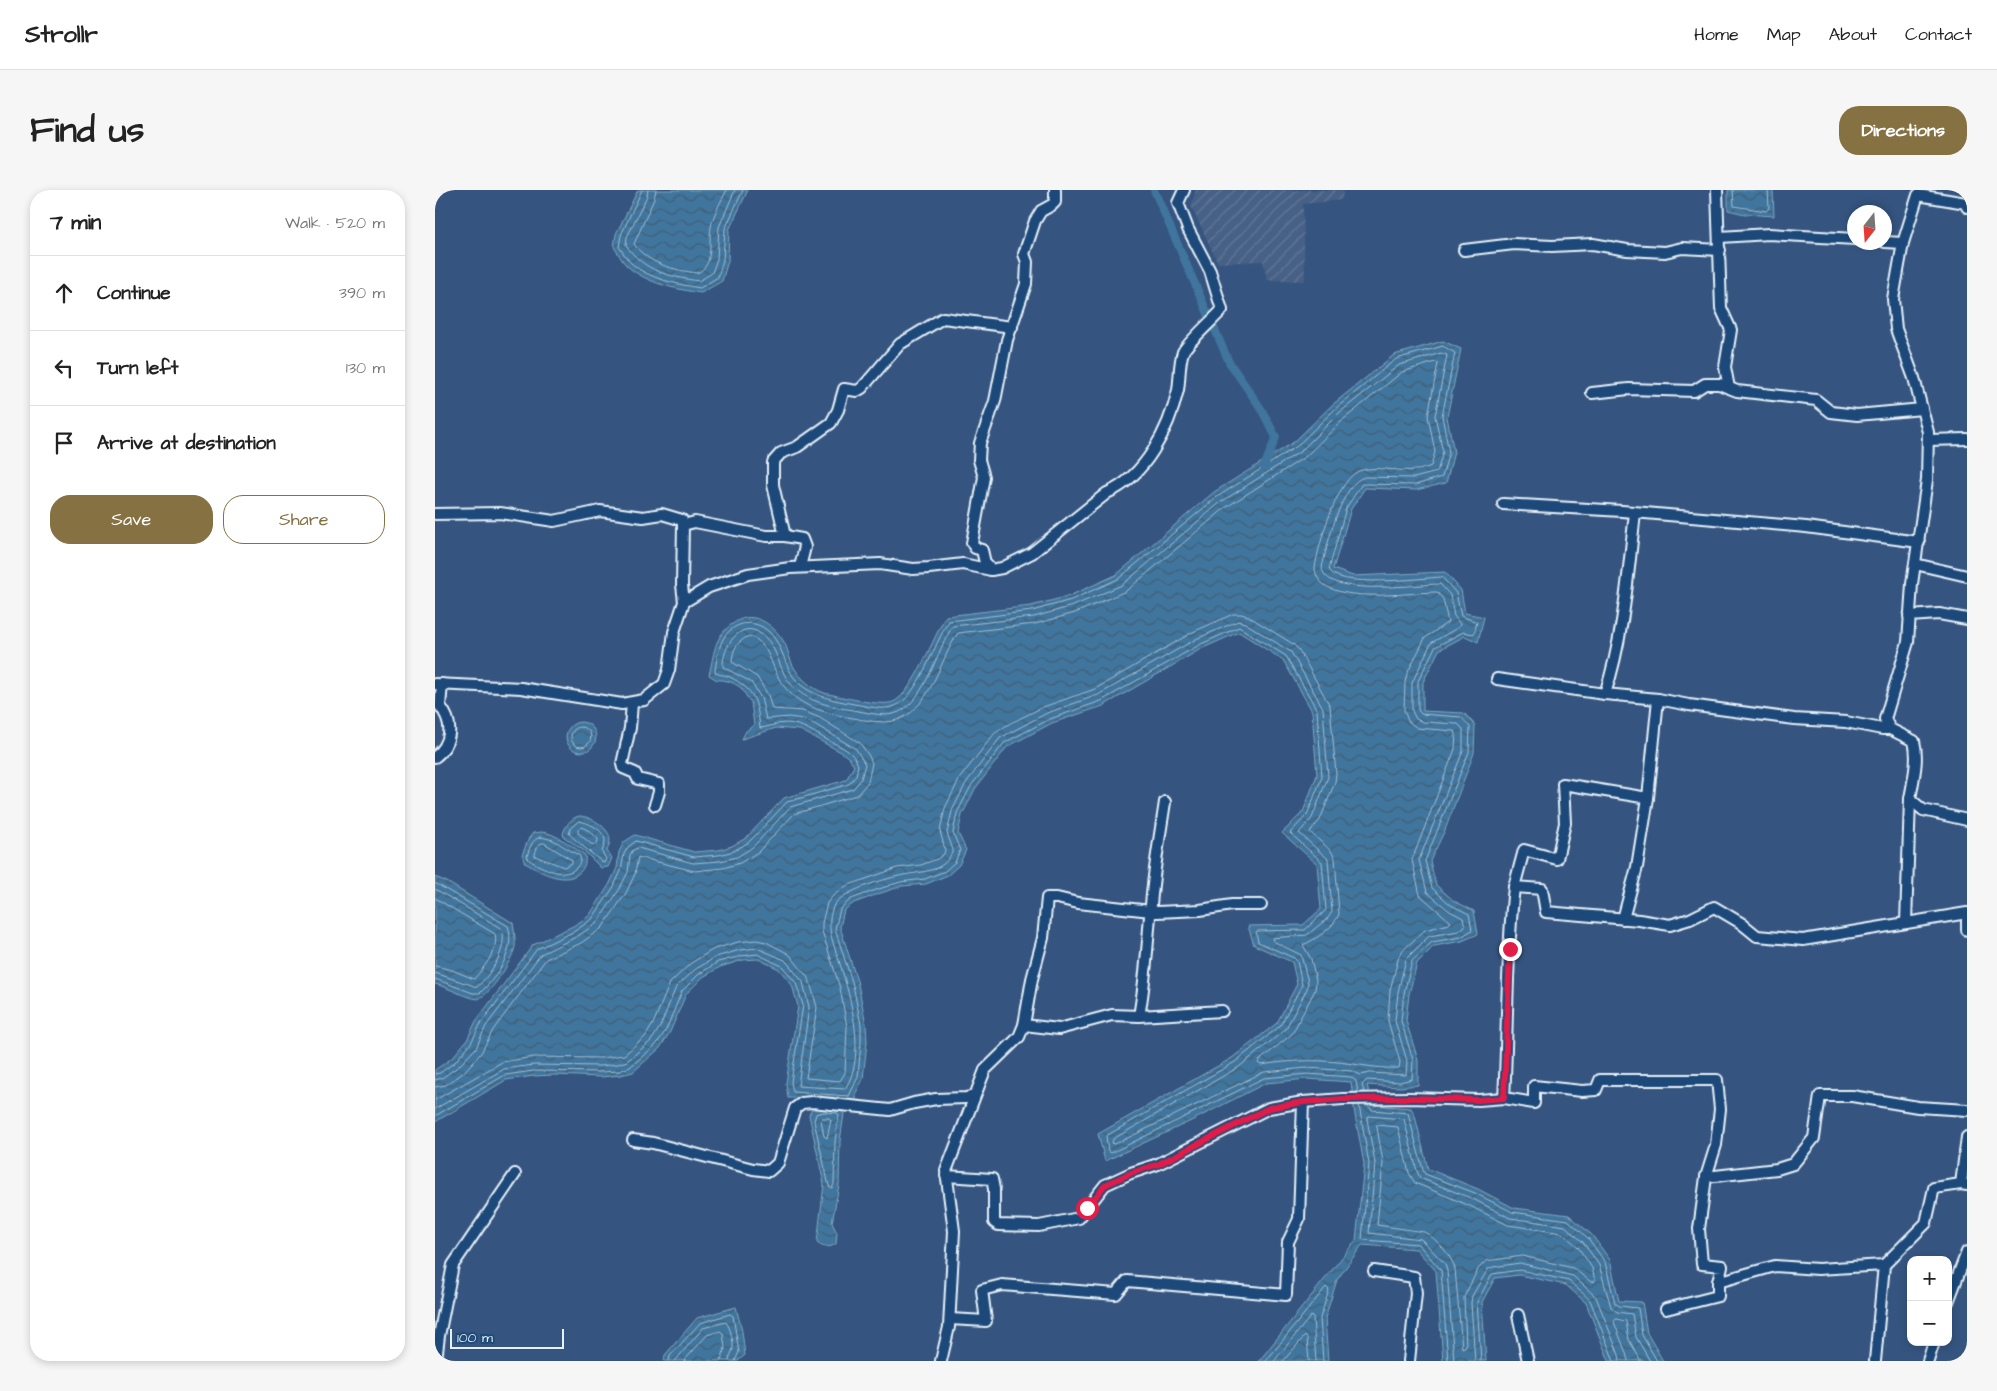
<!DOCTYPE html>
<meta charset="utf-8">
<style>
:root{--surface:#fff;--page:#f6f6f6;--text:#222;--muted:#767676;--line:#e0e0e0;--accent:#857141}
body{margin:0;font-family:"Architects Daughter",sans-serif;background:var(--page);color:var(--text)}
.controls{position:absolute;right:15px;bottom:15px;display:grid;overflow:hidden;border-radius:10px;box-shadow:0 2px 8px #0003}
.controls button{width:45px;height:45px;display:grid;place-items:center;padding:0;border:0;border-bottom:1px solid var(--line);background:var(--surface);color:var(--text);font:25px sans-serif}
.compass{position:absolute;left:1412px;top:15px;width:45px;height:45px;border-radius:50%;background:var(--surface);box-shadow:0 2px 8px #0003;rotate:197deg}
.scale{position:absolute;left:15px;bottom:12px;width:114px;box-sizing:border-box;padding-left:5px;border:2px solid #e8f1f8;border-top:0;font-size:14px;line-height:18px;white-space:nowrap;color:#e8f1f8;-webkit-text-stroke:4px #1f4a7a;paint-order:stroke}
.stop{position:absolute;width:15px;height:15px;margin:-11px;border:4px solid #e11d48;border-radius:50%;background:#fff}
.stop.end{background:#e11d48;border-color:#fff;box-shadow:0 1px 5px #0008}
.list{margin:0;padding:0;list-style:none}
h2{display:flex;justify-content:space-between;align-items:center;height:65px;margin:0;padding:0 20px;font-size:21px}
h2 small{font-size:16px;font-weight:400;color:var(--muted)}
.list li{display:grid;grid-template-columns:32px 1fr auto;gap:15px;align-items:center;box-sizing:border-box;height:75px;padding:0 20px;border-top:1px solid var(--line)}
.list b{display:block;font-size:19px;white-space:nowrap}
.list em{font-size:16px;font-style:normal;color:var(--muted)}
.actions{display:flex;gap:10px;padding:15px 20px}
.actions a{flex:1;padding:11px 0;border:1px solid var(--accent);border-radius:20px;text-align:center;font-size:18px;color:var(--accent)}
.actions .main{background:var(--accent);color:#fff}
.icon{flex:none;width:28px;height:28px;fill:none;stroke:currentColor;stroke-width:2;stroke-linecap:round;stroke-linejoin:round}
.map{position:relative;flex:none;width:1532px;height:1171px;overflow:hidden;border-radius:20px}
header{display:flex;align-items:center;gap:30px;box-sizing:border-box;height:70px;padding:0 25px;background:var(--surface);border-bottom:1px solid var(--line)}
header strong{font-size:24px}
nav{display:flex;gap:28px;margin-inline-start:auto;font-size:18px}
.intro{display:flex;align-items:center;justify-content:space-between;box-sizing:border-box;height:120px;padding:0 30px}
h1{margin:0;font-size:35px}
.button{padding:12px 22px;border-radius:20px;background:var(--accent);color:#fff;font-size:18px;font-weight:700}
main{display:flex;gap:30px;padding:0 30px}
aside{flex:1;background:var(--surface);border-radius:20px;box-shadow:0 2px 8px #0003}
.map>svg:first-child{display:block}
.industrial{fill:url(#industrial-furrows)}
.water{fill:url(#water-waves);stroke:#83a7c1}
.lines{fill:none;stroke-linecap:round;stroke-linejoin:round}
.shore{stroke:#a5bfd4;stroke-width:1}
.canal{stroke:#40759d;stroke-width:8}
.minor-casing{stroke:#e8f1f8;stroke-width:14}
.minor{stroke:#1f4a7a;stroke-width:10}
.route{stroke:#e11d48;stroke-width:6}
</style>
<header>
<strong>Strollr</strong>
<nav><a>Home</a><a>Map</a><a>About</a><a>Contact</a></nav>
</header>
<div class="intro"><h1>Find us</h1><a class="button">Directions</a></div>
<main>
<aside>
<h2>7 min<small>Walk · 520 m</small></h2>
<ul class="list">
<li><svg class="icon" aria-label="ahead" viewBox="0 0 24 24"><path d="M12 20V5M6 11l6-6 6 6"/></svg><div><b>Continue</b></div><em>390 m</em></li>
<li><svg class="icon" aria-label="left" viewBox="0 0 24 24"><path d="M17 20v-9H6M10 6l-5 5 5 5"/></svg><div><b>Turn left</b></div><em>130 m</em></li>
<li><svg class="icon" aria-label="arrive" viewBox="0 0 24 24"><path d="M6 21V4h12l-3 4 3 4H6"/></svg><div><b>Arrive at destination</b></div></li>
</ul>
<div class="actions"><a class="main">Save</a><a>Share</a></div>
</aside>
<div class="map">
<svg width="1532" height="1171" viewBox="0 0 1532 1171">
<defs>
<pattern id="industrial-furrows" width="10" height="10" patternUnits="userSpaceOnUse" patternTransform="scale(1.25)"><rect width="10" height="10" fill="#476086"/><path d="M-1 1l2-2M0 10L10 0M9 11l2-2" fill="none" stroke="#627798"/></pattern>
<pattern id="water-waves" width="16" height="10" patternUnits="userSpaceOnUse" patternTransform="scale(1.25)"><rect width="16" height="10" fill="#40759d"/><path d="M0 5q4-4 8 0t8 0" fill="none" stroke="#435e74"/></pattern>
</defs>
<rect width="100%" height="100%" fill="#355580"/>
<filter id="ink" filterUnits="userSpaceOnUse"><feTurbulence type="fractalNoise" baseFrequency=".02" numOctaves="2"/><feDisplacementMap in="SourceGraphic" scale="10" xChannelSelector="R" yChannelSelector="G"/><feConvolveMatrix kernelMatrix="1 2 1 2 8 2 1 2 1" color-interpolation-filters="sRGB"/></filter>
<g filter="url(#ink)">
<polygon class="industrial" points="761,0 909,0 906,10 868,14 870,91 832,90 828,71 783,73 756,16"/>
<g class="water">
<path d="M203,0h110l-19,40 -1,31 -6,20 -21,12c-25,-4 -53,-9 -74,-27 -5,-5 -9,-13 -13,-19l2,-13z"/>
<polygon points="1293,0 1338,0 1339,26 1310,24 1293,20"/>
<path d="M1008,151l18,8 -14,68 7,35 -8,31 -30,7 -51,-2 -14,21 -18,60 20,7 92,-4 16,18 4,23 19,4 -6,25 -13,-6 -26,14 -16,32v29l41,2 11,12 -1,28 -29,77 -15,31 6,24 18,16 20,10 4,23 -16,7 -28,5 -17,17 -8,31 -3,27 12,39v25l-18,2 -33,-2 5,20 39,3 4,8 13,53 50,20 36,19 55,7 23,20 18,25 9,41 23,1 5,31 16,28h-54l-23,-58 -20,-18 -47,-10 -24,3 -13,24 4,59h-43l-7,-90 -20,-22 -54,-4 -25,35 -12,38 3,43h-69l97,-121 8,-76 -9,-49 -4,-33 -44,-3 -41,4 -73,37 -88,41 -7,-27 134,-76 45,-35 20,-39 -5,-22 -38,-17 -6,-19 55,-1 18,-16 -4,-45 -35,-31 21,-21 14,-37 -5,-64 -29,-51 -44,-28 -38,17 -98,57 -51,17 -45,24 -32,42 -13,26 -4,18 8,17 -7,15 -11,10 -22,9 -24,2 -24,8 -24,9 -10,7 -4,17 18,57 8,40 1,18 -4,37 -7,14v9l-45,-4h-23l-2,-15 12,-77 -6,-21 -13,-16 -21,-10 -15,1 -23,7 -17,10 -17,17 -16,38 -10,16 -27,24 -12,3 -20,2 -47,-2 -20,1 -28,4 -71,42v-52l17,-12 15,-18 9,-19 57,-76 40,-19 16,-10 20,-31 8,-17 2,-16 5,-10 11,-7 59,17 25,-2 13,-4 14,-8 38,-40 62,-18 8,-14 -5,-8 -8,-6 -41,-22 -24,-2 -34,11 4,-8 8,-6 -3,-23c-5,-4 -6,-10 -10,-14 -6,-5 -16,-9 -24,-8l-8,-5c6,-25 5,-42 30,-55 18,-9 38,8 46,24 4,8 5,18 10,25 7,11 17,19 29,24 15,3 57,14 69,9 20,-8 41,-67 53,-86l85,-10 38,-10 47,-21 98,-83 80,-50 38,-37 62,-50z"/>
<circle cx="146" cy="547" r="15"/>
<path d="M144,626c11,0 30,11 31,23 0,4 -2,9 -3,12l5,7 -4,9 -7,1 -17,-17 -20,-14 -1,-3c2,-8 8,-16 16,-18z"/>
<path d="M106,642c13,0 34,16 44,23 1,6 0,11 -4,16 -14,16 -41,1 -56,-8l-3,-8 7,-17 4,-5z"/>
<path d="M0,687l12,5 66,41c1,8 3,17 2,24 -4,15 -23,46 -37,52 -15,-2 -28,-11 -43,-15z"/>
<path d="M390,917l14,1 5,6 -4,27 -1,44 -7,38 5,10 -1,11c-7,4 -12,4 -19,-1l7,-59 -15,-69 3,-6z"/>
<polygon points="301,1117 307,1141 310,1165 303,1171 229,1171 230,1165 262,1128"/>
</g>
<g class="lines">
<g class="shore">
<path d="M207,0l-21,45 -2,12c4,5 7,11 12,16 18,16 45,21 69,25l18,-11 5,-17 2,-31 18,-39"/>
<path d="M213,0l-1,6 -20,41 -1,8c17,26 44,32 73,36l13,-8 5,-14 2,-32 16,-37"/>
<path d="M221,0l-2,9 -20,45c14,20 40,26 63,29 18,-8 11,-29 14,-46 2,-12 10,-26 16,-37"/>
<polyline points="1298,0 1299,16 1331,21 1334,18 1333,0"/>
<circle cx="146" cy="547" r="10"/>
<path d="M144,631c9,1 25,9 26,19 0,4 -2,8 -3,12l4,7 -2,4c-3,-1 -29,-24 -35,-29l2,-6z"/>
<polygon points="147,637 156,642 163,649 162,655 156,654 143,643 143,640"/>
<path d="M106,647l12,3 27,16c1,5 0,7 -3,11 -11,14 -36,0 -48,-7l-2,-4c3,-9 5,-17 14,-19z"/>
<polygon points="109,653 137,670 137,673 129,677 100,666 100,664 103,655"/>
<path d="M0,693l73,43c8,24 -11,51 -28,67h-7l-38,-14"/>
<path d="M0,699l67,40c6,20 -11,45 -25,58l-42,-14"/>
<path d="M0,708l60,36c4,15 -11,34 -21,45l-22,-9 -17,-4"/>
<path d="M0,884l5,-1 15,-11 16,-19 10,-20 56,-74 38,-18 17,-12 21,-31 8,-17 3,-17 4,-7 8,-6 58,16 25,-2 15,-4 15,-9 38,-40 62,-18 7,-8 2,-11c-5,-14 -16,-18 -29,-24 -15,-8 -25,-17 -43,-18 -10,0 -19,5 -26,5 -3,-27 -5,-38 -30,-51 -6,-3 -10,-1 -15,-5 1,-10 3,-23 8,-33 10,-17 30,-21 45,-8 11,10 14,23 20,36 11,27 40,32 66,37 13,2 29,7 41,2 23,-8 40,-65 54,-85l83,-10 39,-11 47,-21 99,-82 80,-51 38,-37 61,-50 47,-13 12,7 -13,63 7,36 -7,25 -27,8 -53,-1 -16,24 -17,61c7,20 93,9 113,8l14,16 5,23 16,6 -3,12 -11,-2 -28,15 -17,34v29l3,4 40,3 9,10 -1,25 -44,109 7,27 19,17 18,9 3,16 -11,7 -29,5 -20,19 -8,32 -3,28 12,39 -1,19 -12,3 -33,-2 -5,5 2,7"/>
<path d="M0,890l7,-2 17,-12 17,-18 10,-22 55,-72 37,-18 19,-13 22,-33 9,-18 2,-17 3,-5 5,-2 55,15 27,-2 17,-4 16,-10 37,-40 63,-18 8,-10 4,-15 -9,-15 -40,-24 -13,-6 -14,-2 -23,2 -5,-21 -10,-16 -28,-15c-1,-19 17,-49 38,-33 13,9 15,22 21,35 12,32 47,37 76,42 13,2 28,7 41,1 27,-13 38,-63 54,-86l81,-9 39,-11 49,-21 99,-83 80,-51 38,-38 60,-48 42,-12 6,2 -12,61 8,36 -6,20 -23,6 -49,-1c-23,4 -39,71 -43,91 4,30 95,16 118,16l10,11 4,21 6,8 -1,3 -28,16 -19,40v28l4,8 7,3 35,2 5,5v22l-44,109 8,32 21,18 15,8 2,8 -6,5 -30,5 -23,23 -8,33 -3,29 12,40 -1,14 -37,-2 -8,2 -9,-4 -45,-3 -43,4 -149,72 -3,-1 1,-4 126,-72 46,-37 22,-41 1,-7 -7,-27 -28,-14 -1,-3 35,-3 21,-17 4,-6 -4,-53 -29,-26 13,-15 16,-41 -5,-69 -32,-56 -46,-29 -7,-2 -42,18 -98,56 -51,18 -47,25 -34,45 -14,28 -5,22 6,17c-8,24 -34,21 -54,26 -15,3 -58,16 -65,29 -10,21 0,39 6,59 11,35 27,92 5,125l-47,-3 11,-79 -6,-25 -18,-22 -28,-12 -17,2 -24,7 -20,12 -20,18 -16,40 -9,14 -24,20 -9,3 -17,2 -67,-1 -30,4 -69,40"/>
<path d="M0,897l11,-2 17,-12 18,-20 12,-23 53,-71 35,-16 21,-15 24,-35 9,-19 3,-17 56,14 29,-3 17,-5 18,-11 36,-38 63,-19 11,-13 4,-19 -3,-7 -9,-13 -40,-25 -17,-7 -31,-2 -4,-14 -11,-18 -25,-15c1,-14 5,-20 17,-26 21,6 22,33 34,49 15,20 36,26 59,31 13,2 28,6 42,6 44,0 54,-60 74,-89l77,-9 40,-11 51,-22 99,-83 80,-51 39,-38 58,-47 33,-10 3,1 -10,53 7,36 -4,14c-22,10 -46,-1 -69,4 -24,4 -44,76 -47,98 2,40 95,24 122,24l6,7 5,23 -23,16 -18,36 -2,8 -1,28 4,11 9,7 37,3 2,2 -1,16 -43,111 8,35 31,27 -2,2 -24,6 -22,20 -4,6 -9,34 -2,31 12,41 -1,6c-15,1 -32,-2 -46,-4 -30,-5 -62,-4 -92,1l-3,-2 1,-2 33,-27 23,-44 1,-10 -5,-21 -8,-14c13,-6 31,-17 36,-31l-4,-56 -4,-7 -21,-19 10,-12 15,-38 1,-8 -6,-68 -31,-56 -6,-6 -45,-28 -7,-2h-8l-40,18 -98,57 -52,18 -36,18 -13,9 -34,44 -15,30 -5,23 5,19 -1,4 -7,5 -16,6 -24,3 -51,18 -13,10 -6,7 -5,20v8l18,57 7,39 -2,46 -5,8 -34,-3 11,-71 -8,-28 -20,-25 -23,-12 -10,-2 -18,2 -24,7 -23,14 -21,20 -17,41 -8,13 -21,18 -23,3 -67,-1 -32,5 -67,38"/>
<polyline points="924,915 934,974 927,1049 929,1050 983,1054 1006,1080 1013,1171"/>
<polyline points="932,915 937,920 973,923 988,980 990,984 1040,1003 1077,1022 1133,1030 1153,1048 1170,1072 1180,1113 1184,1116 1203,1118 1207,1145 1222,1171"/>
<polygon points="390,922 402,923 404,925 400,951 399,994 397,998 394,996 379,931 381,924"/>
<polyline points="0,926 70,885 99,881 166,882 184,881 195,877 221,855 231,840 247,801 264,784 283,772 307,766 322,764 347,776 361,793 368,815 356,892 358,902 414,906 423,887 426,852 426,835 418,795 400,739 405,719 416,709 441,700 465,692 490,689 510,681 520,672 525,660 518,643 522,623 536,596 569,553 615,529 666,511 764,455 804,437 851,466 882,520 887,587 872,625 855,643 887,672 891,720 870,740 823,741 821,742 823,752 859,768 862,771 867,795 845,836 800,872 671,946 673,961 676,963 829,888 872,884 916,887 921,891 923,903"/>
<polygon points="388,928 394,928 396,930 392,948 389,946 386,930"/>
<path d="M942,935l21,2 11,46 6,10 55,23 38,19 54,8 16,14 14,21 3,13 -4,1 -18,-14 -50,-12 -37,5 -8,8 -14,28 2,49 -4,2 -7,-79c-3,-13 -19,-31 -31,-37l-47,-7 6,-62z"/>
<polyline points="234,1171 235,1166 265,1133 295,1124 298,1126 304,1162 300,1171"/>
<path d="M240,1171l28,-33 23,-6c4,5 8,20 7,27 -1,4 -4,7 -4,12"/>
<polyline points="249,1171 272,1145 285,1141 288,1143 290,1158 286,1171"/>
<polyline points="831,1171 891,1097 894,1100 885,1128 888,1171"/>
<polyline points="839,1171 876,1126 878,1128 881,1171"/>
<polyline points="848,1171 870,1146 872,1148 874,1171"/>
<polyline points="1019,1171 1012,1081 1010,1074 986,1049 934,1043 940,973 932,929 934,926 969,929 982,981 985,988 1038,1009 1075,1028 1130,1036 1148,1052 1164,1075 1176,1117 1182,1122 1197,1124 1201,1147 1215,1171"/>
<polyline points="1040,1171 1036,1113 1037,1106 1053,1079 1058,1077 1085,1073 1138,1086 1161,1107 1184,1165 1185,1171"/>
<polyline points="1046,1171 1042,1112 1057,1084 1085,1080 1134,1091 1155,1110 1179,1171"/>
<polyline points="1193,1171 1191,1163 1179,1132 1181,1129 1191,1131 1194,1150 1206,1171"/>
</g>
<polyline class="canal" points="719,0 794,172 825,217 841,247 829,277"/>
<g class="minor-casing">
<g id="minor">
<polyline points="1282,0 1286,118 1296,140 1290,177 1294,198"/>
<path d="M1532,17l-1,-4 -48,-8 -15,48 -10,56 3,30 18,49 14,54 -1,48 -15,104 -4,58 -23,77 5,10 24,12c5,19 -1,39 -4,58l13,11 44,10"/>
<polyline points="1285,47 1334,44 1420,49"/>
<polyline points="1450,52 1468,53"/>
<polyline points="1029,60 1079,54 1117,56 1158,54 1192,60 1230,62 1247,58 1285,60"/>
<polyline points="1157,203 1194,199 1259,201 1270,194 1284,194 1302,201 1381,210 1396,222 1422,225 1487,219"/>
<polyline points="1493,250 1532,249"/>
<polyline points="1068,314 1187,321 1371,337 1484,352"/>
<path d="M1200,323c-7,60 -11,123 -30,181l53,5"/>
<polyline points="0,324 65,323 119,331 165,321 208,327 227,324 247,330 248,335"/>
<polyline points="350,346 367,349 370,357 365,377"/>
<polyline points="1480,374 1532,386"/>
<polyline points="556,380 550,373 547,360 540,358 537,353 549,287 544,270 545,253 560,211 572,150 591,94 592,72 589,64 600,31 606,21 617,15 620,12 620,0"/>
<polyline points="249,412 247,395 248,335 260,332 331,346 350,346 338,295 338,272 346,263 362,257 396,233 403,220 409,199 422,201 427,198 465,154 508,128 577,137"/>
<polyline points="1474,426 1504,424 1532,429"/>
<polyline points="1062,489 1170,504"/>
<path d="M0,494l86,4 101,16 22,-4 20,-16 5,-14 5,-38 10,-30 25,-15 39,-13 42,-6 90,-4 33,5 16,-1 34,-4 28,6 11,-2 30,-15 75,-60c38,-16 62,-64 71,-103 2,-12 1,-27 5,-38 3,-8 32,-34 39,-42l-12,-39 -22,-42 -10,-26 6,-13"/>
<polyline points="197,513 195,538 187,574 188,578 200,583 203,589 224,594 224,602 220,615"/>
<polyline points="1455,539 1447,539 1411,532 1359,529 1254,515 1223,509 1213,608 1128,594 1130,633 1122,669 1089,660 1079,697 1107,699 1111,722 1204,730 1235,735 1255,729 1279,717 1306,733 1322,746 1368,750 1532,723"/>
<path d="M0,567c17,-13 19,-34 5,-51l2,-22"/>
<path d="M730,612c-4,27 -9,55 -12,83 -5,44 -6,88 -14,131l-27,-1 -53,14 -35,-4 8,-46 11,-41 4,-40h10l21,5 73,8 6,1 43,-2 32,-5h29"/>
<polyline points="1188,729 1202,677 1213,608"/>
<polyline points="1532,730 1532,740"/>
<polyline points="1471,733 1475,609"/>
<polyline points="704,826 787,821"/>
<path d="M1069,908c4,-70 2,-141 10,-211"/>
<polyline points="1532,947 1526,994 1532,995"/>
<polyline points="198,950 218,953 318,979 334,981 343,973 360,918 367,913 377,912 455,920 479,913 501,909 531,908 539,906"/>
<polyline points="511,986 557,989 559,999 559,1032 563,1035 604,1036 644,1028 670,995 696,983 723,974 834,918 868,912 908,909 975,908 1044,910 1069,908 1099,913 1099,896 1147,901 1161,900 1165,890 1282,890 1285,919 1281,955 1271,987"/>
<polyline points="939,1081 979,1087 981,1103 974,1171"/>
<polyline points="1283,1092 1287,1076 1267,1074 1264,1039 1271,987 1342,979 1358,974 1379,948 1385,906 1417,906 1483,917 1532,920"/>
<polyline points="1513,1112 1532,1062"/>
<polyline points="1231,1119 1283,1106 1283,1092 1340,1076 1383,1079 1449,1075"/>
<polyline points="1083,1125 1093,1171"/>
<polyline points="515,1129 551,1131 547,1100 567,1095 681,1104 692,1091 851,1105 853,1052 864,1029 868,912"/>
<polyline points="1,1171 4,1146 18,1075 80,984"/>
<polyline points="506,1171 514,1137 519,1041 511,981 550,880 584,847 589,835"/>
<polyline points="1440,1171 1449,1075 1491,1033 1499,998 1526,994"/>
<polyline points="1493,1171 1499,1152"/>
</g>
</g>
<use href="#minor" class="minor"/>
</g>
</g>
<g class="lines" filter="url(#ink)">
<polyline class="route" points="652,1018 670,995 696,983 724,974 834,918 868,912 908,909 975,908 1044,910 1069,908 1075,759"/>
</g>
</svg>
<div class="controls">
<button>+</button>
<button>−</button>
</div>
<svg class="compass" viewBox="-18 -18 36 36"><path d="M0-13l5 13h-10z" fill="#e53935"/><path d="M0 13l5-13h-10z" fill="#767676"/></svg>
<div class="scale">100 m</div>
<div class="stop" style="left:652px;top:1018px"></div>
<div class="stop end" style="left:1075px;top:759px"></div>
</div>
</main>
